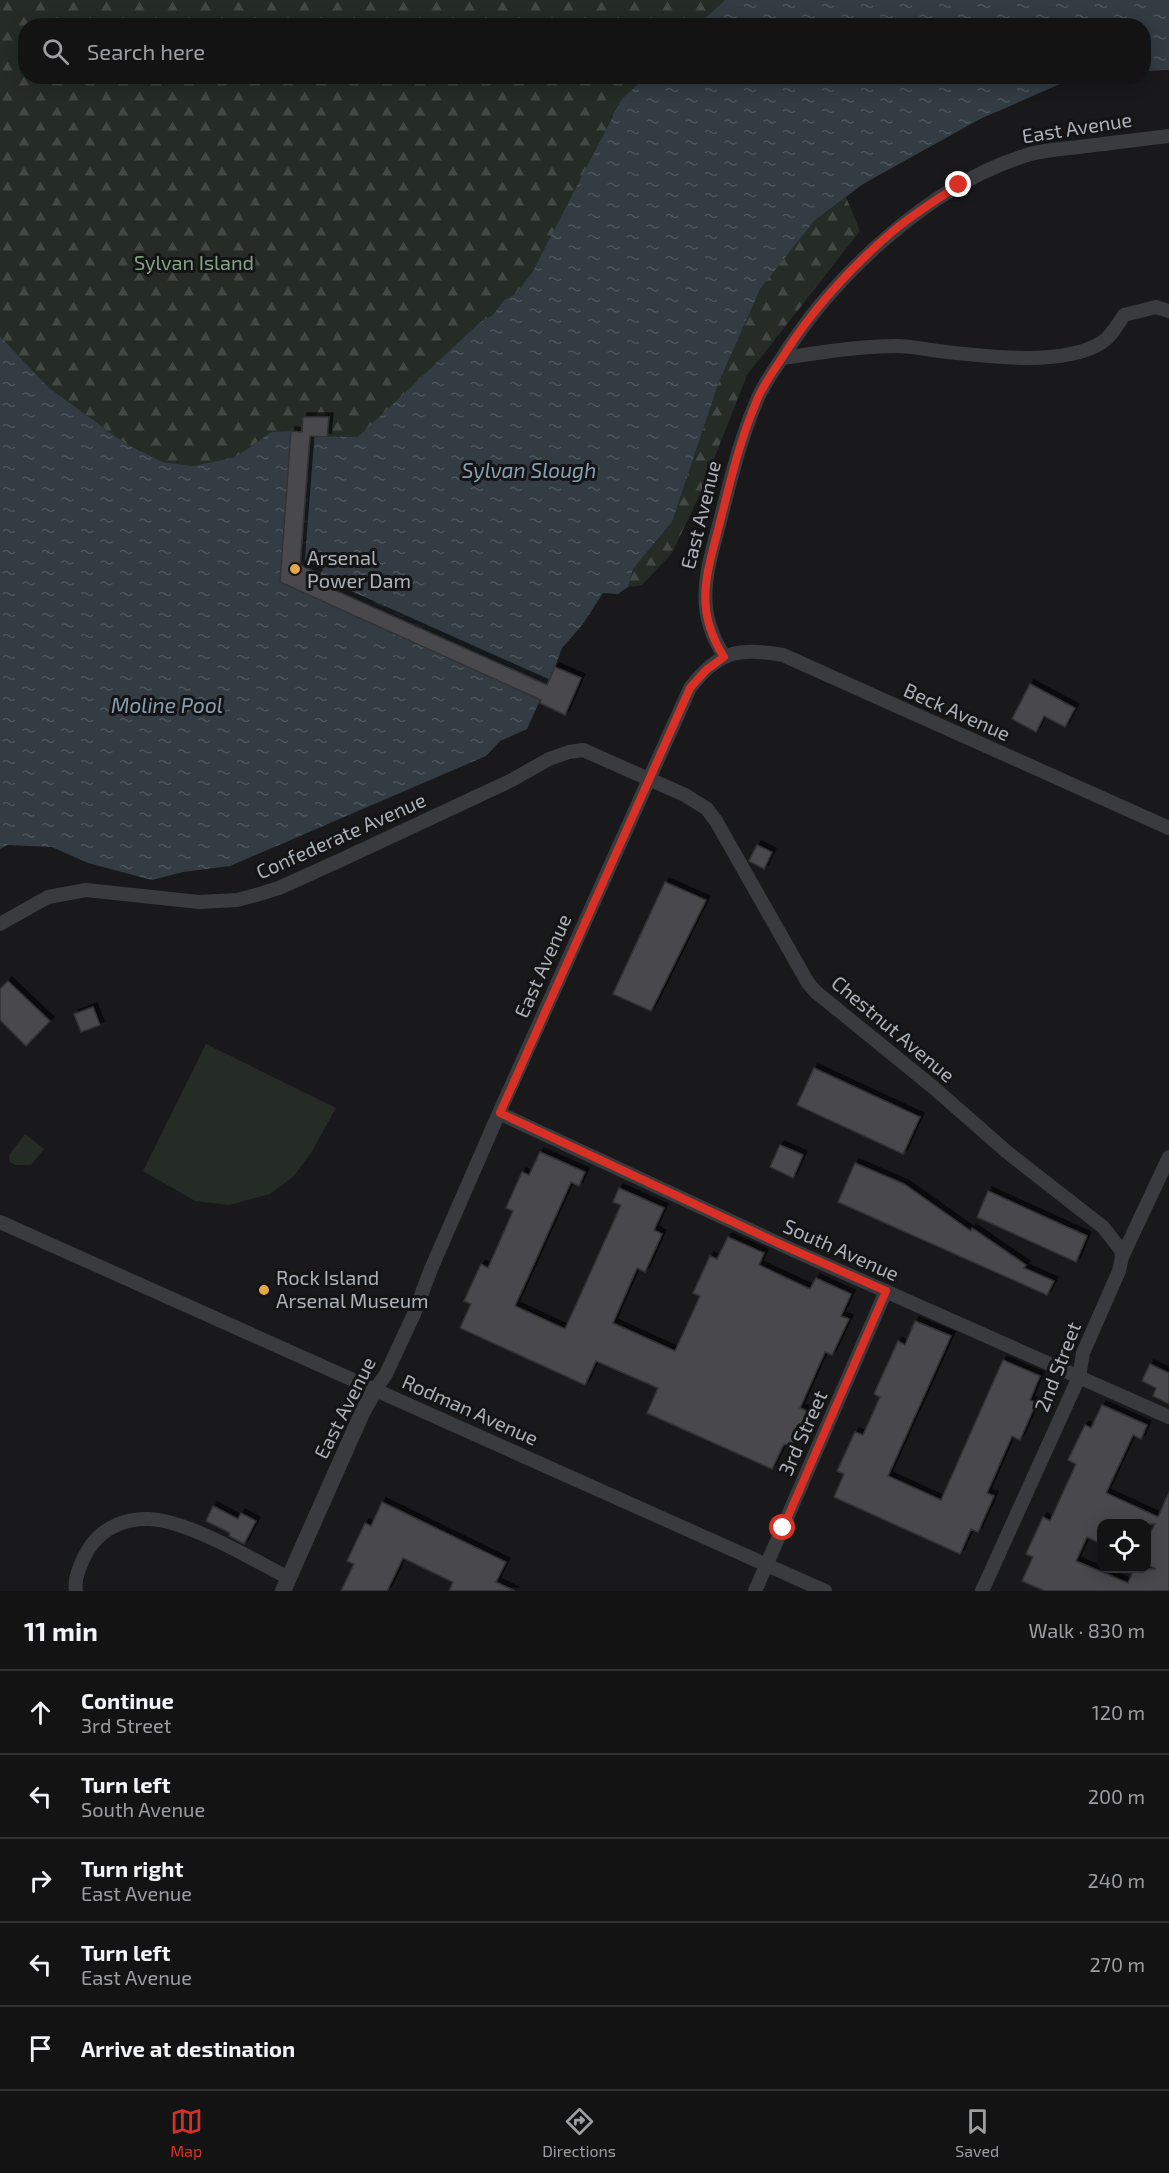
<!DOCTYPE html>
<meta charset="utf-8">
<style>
:root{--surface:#131314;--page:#1c1c1d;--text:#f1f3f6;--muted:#9d9ea0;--line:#323234;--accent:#d93025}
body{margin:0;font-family:"Exo 2",sans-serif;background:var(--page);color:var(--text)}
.controls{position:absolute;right:18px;bottom:18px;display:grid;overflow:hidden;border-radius:12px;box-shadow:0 3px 15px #0003}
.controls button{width:54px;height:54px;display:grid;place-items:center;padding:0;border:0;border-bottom:2px solid var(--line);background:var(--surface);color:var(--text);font:30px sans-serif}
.stop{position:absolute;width:18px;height:18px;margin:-14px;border:4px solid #d93025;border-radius:50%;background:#fff}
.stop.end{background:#d93025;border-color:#fff;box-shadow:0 2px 6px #0008}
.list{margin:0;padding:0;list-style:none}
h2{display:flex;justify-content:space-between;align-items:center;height:78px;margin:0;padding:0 24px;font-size:26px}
h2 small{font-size:20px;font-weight:400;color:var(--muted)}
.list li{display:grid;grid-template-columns:39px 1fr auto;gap:18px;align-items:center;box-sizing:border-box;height:84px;padding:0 24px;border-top:2px solid var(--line)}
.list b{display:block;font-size:22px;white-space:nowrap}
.list p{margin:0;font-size:20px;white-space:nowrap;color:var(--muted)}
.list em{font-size:20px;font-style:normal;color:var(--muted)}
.icon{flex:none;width:33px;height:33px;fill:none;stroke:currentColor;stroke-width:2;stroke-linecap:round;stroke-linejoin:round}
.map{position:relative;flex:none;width:1169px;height:1591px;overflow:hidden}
.search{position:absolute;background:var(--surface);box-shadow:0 3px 15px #0003;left:18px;right:18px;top:18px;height:66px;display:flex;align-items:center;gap:15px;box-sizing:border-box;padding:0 21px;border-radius:24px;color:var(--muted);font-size:22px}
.sheet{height:498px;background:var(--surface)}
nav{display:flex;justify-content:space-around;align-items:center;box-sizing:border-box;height:84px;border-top:2px solid var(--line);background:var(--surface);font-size:16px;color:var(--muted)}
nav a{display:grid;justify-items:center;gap:3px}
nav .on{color:var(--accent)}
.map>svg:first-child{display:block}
.forest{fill:url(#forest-firs)}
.park{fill:#252c26}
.water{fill:url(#water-ripples)}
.pier{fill:#19191b}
.building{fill:#48494d;stroke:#333336;stroke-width:1.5;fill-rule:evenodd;filter:url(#shadow)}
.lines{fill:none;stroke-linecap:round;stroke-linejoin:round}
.minor{stroke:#3a3b3f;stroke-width:14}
.tertiary{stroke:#3a3b3f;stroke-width:16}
.route{stroke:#d93025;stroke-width:8}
.poi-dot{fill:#e4a748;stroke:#141416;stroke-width:2}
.labels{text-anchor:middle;stroke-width:6;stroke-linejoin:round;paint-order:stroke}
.street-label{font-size:20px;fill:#acb1b9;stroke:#141416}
.park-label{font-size:20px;fill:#85a285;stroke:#141416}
.poi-label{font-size:20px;fill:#acb1b9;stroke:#141416;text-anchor:start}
.water-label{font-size:21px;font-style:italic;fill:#869fb1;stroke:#141416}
</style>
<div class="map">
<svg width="1169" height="1591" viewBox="0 0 1169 1591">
<defs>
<pattern id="forest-firs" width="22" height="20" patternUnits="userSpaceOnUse" patternTransform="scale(1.5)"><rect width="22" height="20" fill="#252c26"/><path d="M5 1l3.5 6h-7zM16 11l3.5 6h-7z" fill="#424843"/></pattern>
<pattern id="water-ripples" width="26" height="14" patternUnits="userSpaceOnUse" patternTransform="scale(1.5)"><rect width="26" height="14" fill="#333c43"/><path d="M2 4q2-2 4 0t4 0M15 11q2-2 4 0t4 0" fill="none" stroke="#4e565c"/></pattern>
<filter id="shadow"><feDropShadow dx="4" dy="-4" stdDeviation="0" flood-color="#0009"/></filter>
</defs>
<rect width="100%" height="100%" fill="#19191b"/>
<g class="forest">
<polygon points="0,0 725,0 698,26 26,26 26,76 646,77 636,87 533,271 516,294 504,300 493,315 479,323 359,437 310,436 271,432 236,457 193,466 163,462 126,444 48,387 0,336"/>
<polygon points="846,197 860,231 747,375 701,492 672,553 642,585 628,587 633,569 672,522 719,382 760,288 814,221"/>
</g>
<g class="park">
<polygon points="206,1044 336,1108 312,1151 294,1176 270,1194 229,1205 195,1201 143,1171"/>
<polygon points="25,1134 44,1149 31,1165 15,1165 10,1162 9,1155"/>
</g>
<g class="water">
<polygon points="725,0 1169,0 1169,70 1144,71 1144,26 698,25"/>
<polygon points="646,77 1110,77 1060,84 980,119 863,184 814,221 760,289 719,382 672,522 633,569 628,587 618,594 603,593 555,667 527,729 500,741 486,756 230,866 183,872 152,880 88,863 52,847 7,845 0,849 0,336 48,387 126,444 163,462 193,466 236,457 271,432 291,431 310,436 358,437 479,323 493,315 504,300 516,294 533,271 622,99"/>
</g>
<polygon class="pier" points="584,623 587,624 558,669 555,667 562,648"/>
<g class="building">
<polygon points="303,417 329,417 327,437 310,436 300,565 318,573 314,581 547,685 555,667 581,678 565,715 540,703 541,700 280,582 291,431 302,432"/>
<polygon points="1030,684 1075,708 1065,727 1044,716 1036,732 1012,719"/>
<polygon points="757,845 772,852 764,869 749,861"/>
<polygon points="665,882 706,900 651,1011 613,994"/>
<polygon points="8,981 50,1021 26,1046 0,1020 0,989"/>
<polygon points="93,1007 100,1025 81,1032 74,1014"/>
<polygon points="814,1068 920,1117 903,1154 797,1105"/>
<polygon points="780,1145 803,1155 793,1178 770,1167"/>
<polygon points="540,1152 585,1172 579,1186 571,1182 515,1306 565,1329 621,1205 613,1202 619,1188 664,1208 654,1230 662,1234 645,1272 637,1268 613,1323 675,1351 700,1296 693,1293 710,1256 717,1259 728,1237 764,1253 759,1265 810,1289 816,1278 851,1294 841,1316 849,1319 832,1355 825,1352 800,1408 807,1411 791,1447 784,1444 772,1469 647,1413 658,1388 596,1361 585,1385 460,1328 471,1304 464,1301 481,1264 488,1268 513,1211 506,1208 522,1172 529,1175"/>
<polygon points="855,1163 904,1184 971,1231 972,1228 1026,1265 1024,1268 1054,1281 1047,1295 838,1202"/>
<polygon points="988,1191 1087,1236 1076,1262 977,1217"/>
<polygon points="915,1321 951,1336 888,1476 941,1500 1003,1360 1040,1376 1030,1400 1036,1403 1020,1440 1012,1436 987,1493 994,1496 978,1532 971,1529 960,1554 834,1497 844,1474 837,1471 855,1432 863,1435 880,1397 874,1394 898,1341 905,1345"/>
<polygon points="1150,1364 1169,1373 1169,1404 1153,1396 1156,1388 1142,1381"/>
<path d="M1102,1405l45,20 -6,14 -8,-4 -27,58 52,24 11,-25v99h-124l-23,-10 11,-24 -7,-3 17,-37 7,4 26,-57 -8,-4 17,-35 6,3zM1101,1524h54l-9,17v23l10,5h-22l-6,14 -52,-22 11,-24 14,7z"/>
<polygon points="382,1502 506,1562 496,1582 515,1591 449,1591 453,1582 403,1558 387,1591 341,1591 354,1564 347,1561 365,1523 371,1526"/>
<polygon points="213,1506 238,1519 241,1513 256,1521 244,1544 229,1536 230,1533 206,1521"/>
</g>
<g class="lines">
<g class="minor">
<path d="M782,358c37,-5 76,-12 114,-12 14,0 28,3 42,5 44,5 124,16 163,-8 10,-6 16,-18 23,-28l32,-8 13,4"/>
<path d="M725,657c-35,-51 -15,-94 -2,-148 9,-35 18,-71 32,-104 6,-17 17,-32 27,-47 51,-82 147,-171 239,-201 18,-7 39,-8 58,-10 30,-4 60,-7 90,-11"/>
<polyline points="0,924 48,897 86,890 199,902 237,900 256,895 279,888 343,859 512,780 549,759 569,752 583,750 685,795 707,809 716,821 808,983 816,992 934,1088 1007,1152 1103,1227 1121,1250 1122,1257"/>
<polyline points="499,1113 795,1251 1169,1417"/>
<polyline points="0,1222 825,1591"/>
<path d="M375,1390l11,-16 28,-60 17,-45 68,-156 191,-425c28,-37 49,-41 93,-33l386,173"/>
<path d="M76,1591c-3,-13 8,-36 16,-47 13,-17 35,-26 57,-25 41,2 102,40 140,59"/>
<polyline points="755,1591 886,1291"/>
<polyline points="982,1591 1079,1377 1083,1353 1119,1271 1122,1257 1169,1157"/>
</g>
<polyline class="tertiary" points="283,1591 363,1411 375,1390"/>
</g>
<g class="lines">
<path class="route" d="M783,1528l103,-237 -106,-47 -280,-131 190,-425 16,-18 18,-13c-31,-49 -17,-83 -4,-135 10,-39 19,-79 35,-117 6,-17 17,-32 27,-47 28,-46 69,-91 110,-126 21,-18 44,-32 67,-47"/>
</g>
<g class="poi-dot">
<circle cx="295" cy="569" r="6"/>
<circle cx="264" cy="1290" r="6"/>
</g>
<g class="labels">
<g class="street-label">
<text transform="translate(1077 128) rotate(-9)" y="7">East Avenue</text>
<text transform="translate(701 515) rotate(-76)" y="7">East Avenue</text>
<text transform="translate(957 712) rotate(24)" y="7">Beck Avenue</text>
<text transform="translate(341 836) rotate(-24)" y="7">Confederate Avenue</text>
<text transform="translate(543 966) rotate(-66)" y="7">East Avenue</text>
<text transform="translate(893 1029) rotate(40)" y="7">Chestnut Avenue</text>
<text transform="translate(841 1250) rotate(24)" y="7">South Avenue</text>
<text transform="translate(1058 1367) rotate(-69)" y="7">2nd Street</text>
<text transform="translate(345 1408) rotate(-63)" y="7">East Avenue</text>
<text transform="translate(470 1410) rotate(24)" y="7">Rodman Avenue</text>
<text transform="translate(803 1433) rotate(-66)" y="7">3rd Street</text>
</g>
<g class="park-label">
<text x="194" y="270">Sylvan Island</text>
</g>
<g class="poi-label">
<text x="307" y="565">Arsenal<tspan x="307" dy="23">Power Dam</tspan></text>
<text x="276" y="1285">Rock Island<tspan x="276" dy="23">Arsenal Museum</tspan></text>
</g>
<g class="water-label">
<text x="529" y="478">Sylvan Slough</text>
<text x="167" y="713">Moline Pool</text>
</g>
</g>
</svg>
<div class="controls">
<button><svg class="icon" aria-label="locate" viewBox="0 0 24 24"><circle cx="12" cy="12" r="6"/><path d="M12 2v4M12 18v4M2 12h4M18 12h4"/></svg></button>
</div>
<div class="stop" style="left:783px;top:1528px"></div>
<div class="stop end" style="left:959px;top:185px"></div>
<div class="search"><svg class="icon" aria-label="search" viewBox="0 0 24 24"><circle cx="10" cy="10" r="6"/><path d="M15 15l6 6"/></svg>Search here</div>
</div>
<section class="sheet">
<h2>11 min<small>Walk · 830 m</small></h2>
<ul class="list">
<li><svg class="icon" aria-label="ahead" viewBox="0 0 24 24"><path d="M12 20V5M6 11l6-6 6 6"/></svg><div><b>Continue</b><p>3rd Street</p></div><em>120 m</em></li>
<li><svg class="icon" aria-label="left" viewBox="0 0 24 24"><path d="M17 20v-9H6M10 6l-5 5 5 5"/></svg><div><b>Turn left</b><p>South Avenue</p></div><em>200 m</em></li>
<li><svg class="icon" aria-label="right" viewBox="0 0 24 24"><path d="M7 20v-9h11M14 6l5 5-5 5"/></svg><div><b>Turn right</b><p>East Avenue</p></div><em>240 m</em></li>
<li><svg class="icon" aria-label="left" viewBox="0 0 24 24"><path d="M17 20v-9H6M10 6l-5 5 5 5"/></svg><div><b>Turn left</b><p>East Avenue</p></div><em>270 m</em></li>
<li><svg class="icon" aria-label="arrive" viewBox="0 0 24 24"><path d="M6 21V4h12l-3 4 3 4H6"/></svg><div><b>Arrive at destination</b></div></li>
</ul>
</section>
<nav>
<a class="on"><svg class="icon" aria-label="map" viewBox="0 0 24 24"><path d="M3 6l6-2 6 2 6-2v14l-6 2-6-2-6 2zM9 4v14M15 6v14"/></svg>Map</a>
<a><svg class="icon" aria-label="directions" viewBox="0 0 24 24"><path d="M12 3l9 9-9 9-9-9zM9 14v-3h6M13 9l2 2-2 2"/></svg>Directions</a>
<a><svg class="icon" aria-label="saved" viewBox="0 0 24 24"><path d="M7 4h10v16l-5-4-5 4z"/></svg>Saved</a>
</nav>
